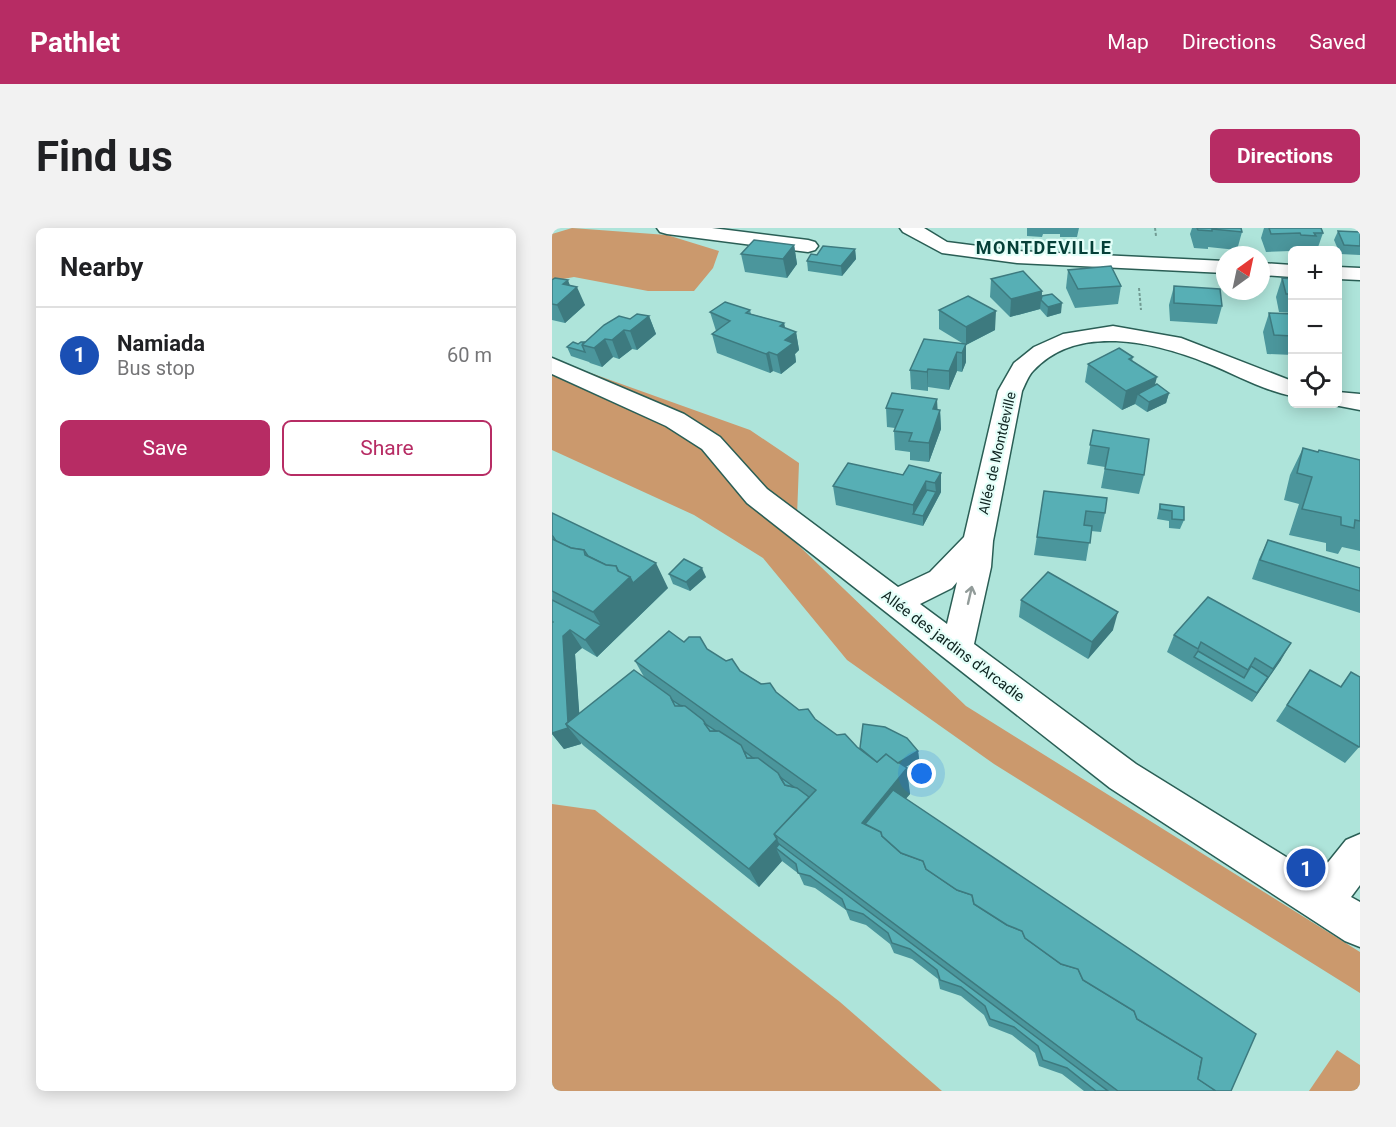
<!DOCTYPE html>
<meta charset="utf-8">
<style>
:root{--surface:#fff;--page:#f2f2f2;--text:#202124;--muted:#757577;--line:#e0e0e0;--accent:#b72c64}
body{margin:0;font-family:Roboto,sans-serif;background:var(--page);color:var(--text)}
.controls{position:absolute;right:18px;top:18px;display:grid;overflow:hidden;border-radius:9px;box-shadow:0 3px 15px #0003}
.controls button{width:54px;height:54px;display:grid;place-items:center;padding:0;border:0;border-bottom:2px solid var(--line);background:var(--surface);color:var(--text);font:30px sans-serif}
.compass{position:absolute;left:664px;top:18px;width:54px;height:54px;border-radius:50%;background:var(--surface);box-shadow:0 3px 15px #0003;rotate:33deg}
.you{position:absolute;left:370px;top:546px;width:21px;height:21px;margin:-15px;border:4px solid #fff;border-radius:50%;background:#1a73e8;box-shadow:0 0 0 9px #1a73e833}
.badge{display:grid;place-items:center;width:39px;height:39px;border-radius:50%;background:var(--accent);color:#fff;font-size:20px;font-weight:700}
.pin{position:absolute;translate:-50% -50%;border:3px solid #fff;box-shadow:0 2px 6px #0006}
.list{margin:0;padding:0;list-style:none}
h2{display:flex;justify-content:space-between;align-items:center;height:78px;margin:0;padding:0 24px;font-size:26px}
h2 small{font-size:20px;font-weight:400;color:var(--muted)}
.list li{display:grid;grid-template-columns:39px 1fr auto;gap:18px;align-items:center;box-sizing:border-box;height:96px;padding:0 24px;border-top:2px solid var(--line)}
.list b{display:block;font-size:22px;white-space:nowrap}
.list p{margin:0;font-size:20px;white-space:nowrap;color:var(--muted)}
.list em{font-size:20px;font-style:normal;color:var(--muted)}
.actions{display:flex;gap:12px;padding:18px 24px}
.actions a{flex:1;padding:14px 0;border:2px solid var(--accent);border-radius:9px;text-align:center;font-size:21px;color:var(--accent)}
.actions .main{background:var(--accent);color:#fff}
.icon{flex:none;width:33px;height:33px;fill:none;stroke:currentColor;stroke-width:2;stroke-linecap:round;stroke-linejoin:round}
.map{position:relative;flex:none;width:808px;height:863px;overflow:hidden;border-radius:9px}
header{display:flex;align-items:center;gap:36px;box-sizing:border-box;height:84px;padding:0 30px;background:var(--accent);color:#fff}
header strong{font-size:28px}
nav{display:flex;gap:33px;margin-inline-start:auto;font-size:21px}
.intro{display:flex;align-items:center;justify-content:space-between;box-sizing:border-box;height:144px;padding:0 36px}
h1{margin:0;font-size:42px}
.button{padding:15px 27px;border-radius:9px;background:var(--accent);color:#fff;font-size:21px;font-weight:700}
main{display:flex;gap:36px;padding:0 36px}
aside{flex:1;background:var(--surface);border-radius:9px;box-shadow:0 3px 15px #0003}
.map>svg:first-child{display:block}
.forest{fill:#cb996d}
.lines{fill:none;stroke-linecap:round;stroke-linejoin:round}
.minor-casing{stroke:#2a5e55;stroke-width:3}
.path{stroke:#719b93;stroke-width:2;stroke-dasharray:3 2;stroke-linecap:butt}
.minor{fill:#fff;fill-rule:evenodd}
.wall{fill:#4b969c}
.shaded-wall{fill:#3d7a7f}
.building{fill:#57afb5;stroke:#3d7a7f;stroke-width:1.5}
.oneway{stroke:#929c9a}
.labels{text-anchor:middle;stroke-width:4.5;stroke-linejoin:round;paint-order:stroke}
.far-street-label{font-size:14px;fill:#0d231f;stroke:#e4fff9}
.street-label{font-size:15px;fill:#0d231f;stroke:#e4fff9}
.far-district-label{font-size:18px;font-weight:bold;letter-spacing:1.5px;fill:#054038;stroke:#e4fff9}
</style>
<header>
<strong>Pathlet</strong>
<nav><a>Map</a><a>Directions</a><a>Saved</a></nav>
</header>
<div class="intro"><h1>Find us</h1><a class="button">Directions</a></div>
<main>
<aside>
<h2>Nearby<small></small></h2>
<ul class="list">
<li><span class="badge" style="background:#1a4fb4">1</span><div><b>Namiada</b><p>Bus stop</p></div><em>60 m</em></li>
</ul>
<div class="actions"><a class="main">Save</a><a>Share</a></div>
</aside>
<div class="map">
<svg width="808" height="863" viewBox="0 0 808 863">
<rect width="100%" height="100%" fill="#aee4da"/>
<g class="forest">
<polygon points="20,0 115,7 167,23 161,40 142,63 96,63 22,49 0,53 0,6"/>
<polygon points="0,129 5,133 198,202 247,235 244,315 414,478 808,724 808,765 442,536 295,432 211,330 142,287 0,222"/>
<polygon points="0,576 43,582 288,774 390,863 0,863"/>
<polygon points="785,822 808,837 808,863 757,863"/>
</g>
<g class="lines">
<g class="minor-casing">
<g id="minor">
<polygon points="105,0 160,0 256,12 263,14 266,18 263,22 256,24 115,6 108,4"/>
<polygon points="348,0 372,0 395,14 465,23 673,33 673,45 465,35 390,25 351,4"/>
<polygon points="709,35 740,37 740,49 709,47"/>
<polygon points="786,39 808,40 808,52 786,51"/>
<path d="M561,98l68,12 111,43v15c-30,-6 -57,-22 -85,-33 -53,-21 -130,-40 -174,8 -5,5 -8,14 -11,20l-29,150 -2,26 -17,77 162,120 181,112 29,-36 14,-6v51l-9,12 9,5v45l-15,-6 -235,-153 -363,-285 -45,-54 -36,-23 -114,-52v-16l132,56 36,23 47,52 131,98 32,-15 34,-35 34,-146 16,-28 20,-16 29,-13zM405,354l-10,42 -27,-20 32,-16z"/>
<polygon points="786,164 808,166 808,182 777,176 786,176"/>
</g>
</g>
<g class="path">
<polyline points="603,0 604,8"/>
<polyline points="587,60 589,82"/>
</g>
<use href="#minor" class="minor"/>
</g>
<g class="wall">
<polygon points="475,0 527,0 525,9 508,9 508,6 491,6 490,9 475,8"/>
<polygon points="640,0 689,0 690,4 685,22 656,19 656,21 642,20 638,6"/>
<polygon points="712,0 769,0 771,5 765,22 714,24 709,10"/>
<polygon points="786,3 808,4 808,27 788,26 782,12"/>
<polygon points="242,17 245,36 235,50 193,44 189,26"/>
<polygon points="303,21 304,31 290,48 256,43 255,33 265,27"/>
<polygon points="516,42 569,58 566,76 523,80 514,60"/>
<polygon points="730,50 741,51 741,85 727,84 724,69"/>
<polygon points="439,51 490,63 490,68 509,85 495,89 488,81 458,89 438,69"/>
<polygon points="0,52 18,58 33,77 13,95 0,92"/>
<polygon points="622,58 670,78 665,96 618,93 617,77"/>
<polygon points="198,82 199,86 232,95 233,100 244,104 247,122 243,126 244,134 229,146 221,143 218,145 165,125 160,106 164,103 158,84"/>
<polygon points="387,82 443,102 414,117 414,134 410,144 405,143 397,162 376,159 376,163 359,161 358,142 410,115 387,101"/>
<polygon points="717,85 741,86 741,127 715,126 711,104"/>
<polygon points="97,88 104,106 85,122 80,121 67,131 61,129 50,139 38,135 37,134 19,128 15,119 32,114 78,91"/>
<polygon points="581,129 580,133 602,158 617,165 614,175 595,184 583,176 570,182 533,154 536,136"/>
<polygon points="334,180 388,182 389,201 377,234 358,232 358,224 343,222 342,203 343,200 335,199"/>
<polygon points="541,202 592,247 587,266 549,260 553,239 535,236"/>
<polygon points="751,220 766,224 767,222 808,232 808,323 790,319 786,326 774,323 774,315 737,307 747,276 732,272 738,247"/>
<polygon points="389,245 389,264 371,298 284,277 281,258 351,247"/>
<polygon points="492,263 553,285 549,304 539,303 534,333 482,327"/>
<polygon points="608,276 632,292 628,301 617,300 617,293 605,291"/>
<polygon points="0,285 116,360 45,429 30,420 23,426 27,485 92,449 83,433 132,414 155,421 188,443 224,464 247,482 263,491 285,507 308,522 308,520 366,523 367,531 353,539 358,566 353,571 679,863 532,863 510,846 487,838 483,825 460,807 437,798 432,787 409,768 388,761 386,751 360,731 342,725 338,716 314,697 298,692 294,682 263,660 252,657 247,646 230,633 207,659 32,518 29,515 29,516 12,521 0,506"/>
<polygon points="716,312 808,340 808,385 700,351 707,331"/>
<polygon points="117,346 154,349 138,363 121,356"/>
<polygon points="469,372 561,402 536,431 467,389"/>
<polygon points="622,407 729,432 700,474 615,424"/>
<polygon points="758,442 788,459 799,444 808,518 793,535 724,493"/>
</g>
<g class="shaded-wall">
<polygon points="242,17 245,36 235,50 231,31"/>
<polygon points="303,21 304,31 290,48 289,38"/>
<polygon points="16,52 20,63 25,59 33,77 13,95 5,77 11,56"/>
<polygon points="490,63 488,81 458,89 459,71"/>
<polygon points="510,75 509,85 495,89 496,79"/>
<polygon points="444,83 443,102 414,117 414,134 410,144 410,125 414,117 414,99"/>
<polygon points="97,88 104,106 85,122 78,103"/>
<polygon points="232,95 235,110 244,104 247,122 243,126 244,134 229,146 225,127 228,98"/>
<polygon points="72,102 80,121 67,131 60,112"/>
<polygon points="53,111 61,129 50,139 42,120"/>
<polygon points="217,124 221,143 218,145 214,126"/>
<polygon points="405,124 405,143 397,162 397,143"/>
<polygon points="376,141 376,163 375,144"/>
<polygon points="605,149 600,168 586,166 583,176 570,182 574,163"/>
<polygon points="617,165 614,175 595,184 597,174"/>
<polygon points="385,171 386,189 388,182 389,201 377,234 377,215 381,181"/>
<polygon points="389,245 389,264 371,298 371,288 384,264 383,255"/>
<polygon points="374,253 375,271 361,286 361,277"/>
<polygon points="104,335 116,360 45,429 33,412 49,397 41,384 78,349"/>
<polygon points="150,340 154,349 138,363 134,354"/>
<polygon points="566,384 561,402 536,431 540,414"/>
<polygon points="18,402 30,420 23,426 29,508 16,498 11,408"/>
<polygon points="739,415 729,432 700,474 705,465"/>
<polygon points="16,499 29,515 29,516 12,521 0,506 0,505"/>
<polygon points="366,523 367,531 344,545 343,537"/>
<polygon points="355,540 358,566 325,606 310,595"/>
<polygon points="225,611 233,628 224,620 230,633 207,659 197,641"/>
</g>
<g class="building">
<polygon points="645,0 689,0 690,4 660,1 660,3 646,2"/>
<polygon points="717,0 769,0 771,5 762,5 764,8 749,7 748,5 719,6"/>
<polygon points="786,3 808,4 808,18 792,17"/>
<polygon points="202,12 242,17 231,31 189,26"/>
<polygon points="271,18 303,21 289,38 255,33 259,26 265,27"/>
<polygon points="559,38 569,58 526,61 516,42"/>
<polygon points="471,43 490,63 459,71 439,51"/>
<polygon points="3,50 16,52 11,56 25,59 5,77 0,76 0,52"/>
<polygon points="730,50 741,51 741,66 734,66"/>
<polygon points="622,58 668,61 670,78 622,75"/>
<polygon points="500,66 510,75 496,79 489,72 490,68"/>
<polygon points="416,68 444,83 414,99 387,82"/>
<polygon points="173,74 198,82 194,85 232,95 228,98 244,104 233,112 241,115 225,127 217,124 214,126 160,106 178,93 158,84"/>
<polygon points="717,85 741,86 740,108 722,107"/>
<polygon points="85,86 97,88 78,103 72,102 60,112 53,111 42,120 30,117 52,97 67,88 78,91"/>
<polygon points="372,111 414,116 410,125 405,124 397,143 376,141 375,144 358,142"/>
<polygon points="739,113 741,113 741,117 737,117"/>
<polygon points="21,114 26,116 29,114 32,114 30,117 33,124 15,119"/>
<polygon points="567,120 581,129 577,131 605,149 574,163 536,136"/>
<polygon points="605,156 617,165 597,174 586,166"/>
<polygon points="340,165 385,171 381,181 388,182 377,215 357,213 360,205 342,203 351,182 334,180"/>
<polygon points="541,202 597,211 592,247 553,241 557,220 538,217"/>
<polygon points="751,220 766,224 767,222 808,232 808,293 803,292 802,300 789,297 789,289 750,281 760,249 745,245"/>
<polygon points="296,235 351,247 357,237 389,245 383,255 374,253 361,277 281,258"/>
<polygon points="375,262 384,264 371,288 361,286"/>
<polygon points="492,263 555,270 553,285 534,283 532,297 540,298 538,315 485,309"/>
<polygon points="608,276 632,279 632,292 620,291 620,283 608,281"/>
<polygon points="0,285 104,335 81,355 78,349 67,344 64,338 54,337 36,328 32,322 19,320 4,313 0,307"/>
<polygon points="0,307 0,311 19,320 32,322 33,327 54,337 64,338 66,343 78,349 41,384 0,363"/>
<polygon points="716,312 808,340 808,363 708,332"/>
<polygon points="132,331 150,340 134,354 117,346"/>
<polygon points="496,344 566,384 540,414 469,372"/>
<polygon points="656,369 739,415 721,441 703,430 696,442 649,414 646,421 622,407"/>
<polygon points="0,372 49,397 33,412 18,402 11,408 16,494 14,496 16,500 0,505 0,395 1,394 0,393"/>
<polygon points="117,403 132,414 137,409 148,409 155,421 174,433 180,431 188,443 209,456 218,455 224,464 247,482 256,481 263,491 285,507 293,506 305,519 325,534 334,526 355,540 310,595 329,604 330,608 349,625 371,633 374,641 405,662 420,667 422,676 455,697 470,703 473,710 509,736 526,741 531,752 582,783 585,791 650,830 646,851 664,863 566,863 222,606 264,562 83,433"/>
<polygon points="646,423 692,450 699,438 716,449 705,465 642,429"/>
<polygon points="82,442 118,468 123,477 133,478 151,492 158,503 167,503 189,517 195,530 206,530 226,545 233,557 245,560 257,569 222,606 225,611 197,641 14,496"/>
<polygon points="758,442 789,459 799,444 808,449 808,518 807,519 735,477"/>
<polygon points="120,472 129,478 123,478"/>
<polygon points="152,495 164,503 158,503"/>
<polygon points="311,496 333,499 355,510 366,523 346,535 334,526 325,534 308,520"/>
<polygon points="192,523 201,530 195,530"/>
<polygon points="228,549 242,559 233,557"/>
<polygon points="341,562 704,806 679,863 664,863 646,851 650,830 585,791 582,783 531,752 526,741 509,736 473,710 470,703 455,697 422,676 420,667 405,662 374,641 371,633 349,625 330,608 329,604 313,596"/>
<polygon points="227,616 556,863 544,863 515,840 491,832 486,818 462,799 438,791 433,778 409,759 388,752 385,742 358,721 340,715 336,705 311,686 294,681 290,671 258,648 246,645 244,636 224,620"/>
</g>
<defs><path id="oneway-shaft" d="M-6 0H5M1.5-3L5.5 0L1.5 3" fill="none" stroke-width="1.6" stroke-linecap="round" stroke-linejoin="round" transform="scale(1.5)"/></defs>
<use class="oneway" href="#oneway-shaft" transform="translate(418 367) rotate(-77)"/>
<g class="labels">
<g class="far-street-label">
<text transform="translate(445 225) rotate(-77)" y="5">Allée de Montdeville</text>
</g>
<g class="street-label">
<text transform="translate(401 418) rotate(37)" y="5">Allée des jardins d'Arcadie</text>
</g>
<g class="far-district-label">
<text x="492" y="26">MONTDEVILLE</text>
</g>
</g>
</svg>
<div class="controls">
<button>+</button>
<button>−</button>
<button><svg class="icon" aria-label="locate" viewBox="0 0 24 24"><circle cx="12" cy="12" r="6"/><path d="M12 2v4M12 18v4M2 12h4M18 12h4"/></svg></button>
</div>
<svg class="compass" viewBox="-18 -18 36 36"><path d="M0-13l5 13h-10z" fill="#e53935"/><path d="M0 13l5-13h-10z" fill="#757577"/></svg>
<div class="you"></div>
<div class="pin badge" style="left:754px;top:640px;background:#1a4fb4">1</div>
</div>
</main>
